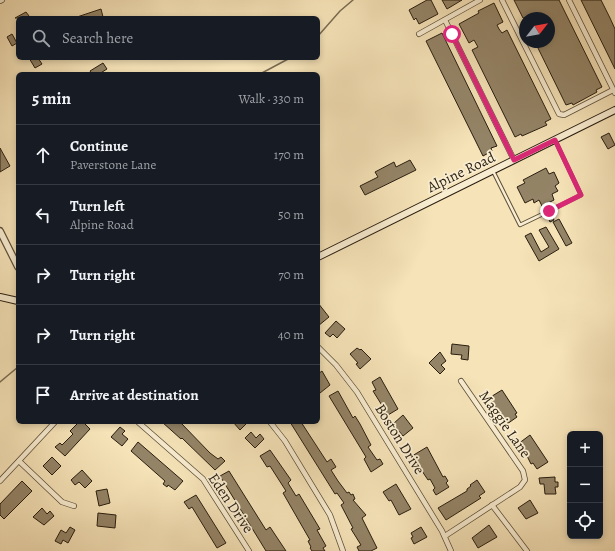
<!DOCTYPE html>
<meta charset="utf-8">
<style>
:root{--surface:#171b24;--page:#242831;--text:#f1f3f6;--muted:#9ea1a6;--line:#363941}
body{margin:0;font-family:Alegreya,serif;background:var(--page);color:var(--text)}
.controls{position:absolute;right:12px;bottom:12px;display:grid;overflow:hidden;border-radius:6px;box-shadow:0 2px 6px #0003}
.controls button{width:36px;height:36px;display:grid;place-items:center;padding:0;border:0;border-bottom:1px solid var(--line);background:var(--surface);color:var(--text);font:20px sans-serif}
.compass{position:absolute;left:519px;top:12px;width:36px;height:36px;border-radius:50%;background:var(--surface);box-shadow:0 2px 6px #0003;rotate:59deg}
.stop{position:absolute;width:12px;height:12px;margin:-9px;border:3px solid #db2777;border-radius:50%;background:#fff}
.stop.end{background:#db2777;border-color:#fff;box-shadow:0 1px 4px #0008}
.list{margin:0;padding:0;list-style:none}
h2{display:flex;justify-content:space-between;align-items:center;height:52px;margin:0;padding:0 16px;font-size:17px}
h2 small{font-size:13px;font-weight:400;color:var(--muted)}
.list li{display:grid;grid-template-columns:26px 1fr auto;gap:12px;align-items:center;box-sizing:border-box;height:60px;padding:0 16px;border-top:1px solid var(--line)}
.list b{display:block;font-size:15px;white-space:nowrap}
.list p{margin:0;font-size:13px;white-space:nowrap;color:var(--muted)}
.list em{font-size:13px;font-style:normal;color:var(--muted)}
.icon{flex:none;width:22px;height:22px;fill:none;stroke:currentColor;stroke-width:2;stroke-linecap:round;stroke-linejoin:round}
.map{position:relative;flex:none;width:615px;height:551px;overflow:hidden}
.search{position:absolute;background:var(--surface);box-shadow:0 2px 6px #0003;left:16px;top:16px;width:304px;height:44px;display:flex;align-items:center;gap:10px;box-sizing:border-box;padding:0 14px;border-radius:6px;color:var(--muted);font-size:15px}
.panel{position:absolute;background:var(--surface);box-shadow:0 2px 6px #0003;left:16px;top:72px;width:304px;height:352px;border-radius:6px}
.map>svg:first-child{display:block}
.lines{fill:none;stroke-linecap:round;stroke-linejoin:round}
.stream{stroke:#7a6c53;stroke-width:1.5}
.building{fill:#948467;stroke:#291e10}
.service-casing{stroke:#5c4f3a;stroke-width:4.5}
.minor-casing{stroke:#5c4f3a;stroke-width:6}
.tertiary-casing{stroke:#5c4f3a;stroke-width:8}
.secondary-casing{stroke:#291e10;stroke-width:8}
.service{stroke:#f9edd1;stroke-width:2.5}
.minor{stroke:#f9edd1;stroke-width:4.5}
.tertiary{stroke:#f9edd1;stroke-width:5.5}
.secondary{stroke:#f9edd1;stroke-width:6}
.route{stroke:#db2777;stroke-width:5}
.labels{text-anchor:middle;stroke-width:3.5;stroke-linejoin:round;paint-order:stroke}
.street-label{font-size:15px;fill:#291e10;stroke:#f9edd1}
</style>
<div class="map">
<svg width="615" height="551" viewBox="0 0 615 551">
<rect width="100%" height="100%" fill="#f6e3b8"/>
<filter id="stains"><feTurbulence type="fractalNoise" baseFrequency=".005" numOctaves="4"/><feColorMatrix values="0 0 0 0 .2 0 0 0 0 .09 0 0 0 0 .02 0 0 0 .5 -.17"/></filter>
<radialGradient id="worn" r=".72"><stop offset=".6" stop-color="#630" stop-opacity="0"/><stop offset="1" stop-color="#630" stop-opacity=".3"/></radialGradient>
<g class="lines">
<g class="stream">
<polyline points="318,36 340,11 353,0"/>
<polyline points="260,74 290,58"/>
<polyline points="0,382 18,367"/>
</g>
</g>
<g class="building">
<polygon points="427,0 431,0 438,14 419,24 416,18 414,20 409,10"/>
<polygon points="442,0 462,0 447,9"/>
<polygon points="514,0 559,0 602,87 596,90 597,92 573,105 572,103 566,105 535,42 549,42 549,18 523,18"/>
<polygon points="581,0 601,0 610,18 615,29 615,69"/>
<polygon points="494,3 503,22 497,25 499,29 502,33 507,30 551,119 545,122 547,125 522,136 521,134 515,137 472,50 478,47 474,40 469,43 459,24 479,13 478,11"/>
<polygon points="101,9 103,17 78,18 77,17"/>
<polygon points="26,12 29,16 26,18 15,18"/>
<polygon points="442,33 497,146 491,148 492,151 483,156 426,41"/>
<polygon points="12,34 17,43 12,46 7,37"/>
<polygon points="29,58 38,58 42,64 35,68"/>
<polygon points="103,63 107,69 99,74 92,74 90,71"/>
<polygon points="609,133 615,145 608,149 601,137"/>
<polygon points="0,148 10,166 0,172"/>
<polygon points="410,160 416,170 365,195 360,186 378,177 375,172 394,162 396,167"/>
<polygon points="546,168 549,174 554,172 559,183 555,186 558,191 552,194 554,200 546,204 548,208 546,211 544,210 539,200 534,203 533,199 525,203 517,187 525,183 523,180"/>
<polygon points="548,213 550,213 554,220 550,222 547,215"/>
<polygon points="559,219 572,243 566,246 553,222"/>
<polygon points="546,227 559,249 539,261 525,236 531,233 541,252 549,247 539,230"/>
<polygon points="318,303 329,317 318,326"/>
<polygon points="336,321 345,329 337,338 333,334 330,337 325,333"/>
<polygon points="452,344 469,346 468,360 461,359 462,355 451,354"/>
<polygon points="357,348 360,350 361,349 371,359 360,369 356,364 358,363 350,354"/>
<polygon points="440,352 446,361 441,365 445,369 440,374 429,363"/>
<polygon points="322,371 330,385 320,393 318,390 318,374"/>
<polygon points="380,377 398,409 388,415 373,391 376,390 372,382"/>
<polygon points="502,390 517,413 515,414 517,417 507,424 489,398"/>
<polygon points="338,391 353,418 355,416 360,424 371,445 368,447 377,460 380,459 383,464 371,472 364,459 366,457 329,396"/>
<polygon points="403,415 413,428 403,436 393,424"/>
<polygon points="79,422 83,422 90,429 65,456 55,447 60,443 62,445 73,434 70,431"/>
<polygon points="162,422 180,422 210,453 218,459 221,457 225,461 215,470 182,438 181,439"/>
<polygon points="233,422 248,422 240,430"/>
<polygon points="290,422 301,422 327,462 331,459 336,467 331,470 338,481 347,493 349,492 351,495 353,494 355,499 353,500 366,515 362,518 377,548 371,551 359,551 357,547 361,545 351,529 353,528 341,505 344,503 337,493 335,494"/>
<polygon points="120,427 125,431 122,434 128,439 122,446 111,437"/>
<polygon points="251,432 256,438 260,434 264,439 255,448 245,438"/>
<polygon points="530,435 548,462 537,469 533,463 531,464 523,448 521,449 518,444"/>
<polygon points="138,442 183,481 175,490 168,485 167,487 163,484 165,481 131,451"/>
<polygon points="427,447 443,477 445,476 448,481 446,483 449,487 436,495 433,490 435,488 430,479 428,480 412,456"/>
<polygon points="270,450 291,480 288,483 296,496 299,494 320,529 317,530 326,546 323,548 325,551 312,551 310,548 311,547 308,541 310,540 283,493 286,491 270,466 267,467 260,456"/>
<polygon points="52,457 61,466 52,475 43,466"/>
<polygon points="82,470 92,481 85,488 79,482 75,485 71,480"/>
<polygon points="229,471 266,530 270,527 286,551 266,551 220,476"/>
<polygon points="555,477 555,482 558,482 558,487 555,487 556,494 545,494 544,484 540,484 539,478"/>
<polygon points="477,480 485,492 479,496 481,498 446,520 438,508 467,491 467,489 471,486 470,485"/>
<polygon points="22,481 32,491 4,519 0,515 0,504"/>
<polygon points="396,484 411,509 399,515 391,500 389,501 383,492"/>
<polygon points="107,489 110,503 99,506 96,491"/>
<polygon points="196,495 226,543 217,548 192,507 189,509 184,502"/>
<polygon points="530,500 538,513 526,519 518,508"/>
<polygon points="42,508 47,514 50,511 54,516 44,525 33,517"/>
<polygon points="98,513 116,515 115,528 97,526"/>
<polygon points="489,525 497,537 478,548 472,538"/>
<polygon points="70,527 75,530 68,543 63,540 61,544 55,541 61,530 66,533"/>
<polygon points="421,527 427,537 414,544 411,538 413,537 411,533"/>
</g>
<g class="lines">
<g class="service-casing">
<g id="service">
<polyline points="493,171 520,225 545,213"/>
<polyline points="549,211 581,195 555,140"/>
</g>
</g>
<g class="minor-casing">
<g id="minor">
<polyline points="502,0 559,114 564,115 613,90"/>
<polyline points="569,0 615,93"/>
<polyline points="0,1 2,0"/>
<polyline points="445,20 514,160"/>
<polyline points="419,34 480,0"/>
<polyline points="318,347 336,365 357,392 442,531 451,551"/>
<polyline points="138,422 203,479 249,551"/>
<polyline points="270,422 285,441 330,515 343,551"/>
<polyline points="19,461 62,502 74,506"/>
<polyline points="0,481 55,422"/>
<polyline points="492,505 527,551"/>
<polyline points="445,536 520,487 525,480 523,471 461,381"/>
</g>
</g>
<g class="tertiary-casing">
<polyline id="tertiary" points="0,231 18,267"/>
</g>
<g class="secondary-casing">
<g id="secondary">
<polyline points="318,257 615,110"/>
<polyline points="0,297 18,301"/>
</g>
</g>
<use href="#service" class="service"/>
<use href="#minor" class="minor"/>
<use href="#tertiary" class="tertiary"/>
<use href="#secondary" class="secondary"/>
</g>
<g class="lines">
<polyline class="route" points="452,34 514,160 555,140 581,195 549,211"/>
</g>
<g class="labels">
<g class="street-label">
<text transform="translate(461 172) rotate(-26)" y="5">Alpine Road</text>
<text transform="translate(505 424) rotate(55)" y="5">Maggie Lane</text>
<text transform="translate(400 439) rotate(58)" y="5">Boston Drive</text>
<text transform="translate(231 503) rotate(56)" y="5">Eden Drive</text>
</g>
</g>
<rect width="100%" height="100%" filter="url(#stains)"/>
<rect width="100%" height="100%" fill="url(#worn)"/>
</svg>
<div class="controls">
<button>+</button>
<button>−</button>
<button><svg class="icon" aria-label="locate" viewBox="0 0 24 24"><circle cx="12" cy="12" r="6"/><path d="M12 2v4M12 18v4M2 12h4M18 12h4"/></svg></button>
</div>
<svg class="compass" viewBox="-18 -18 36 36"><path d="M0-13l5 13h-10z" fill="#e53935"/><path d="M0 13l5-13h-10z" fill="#9ea1a6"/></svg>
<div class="stop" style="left:452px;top:34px"></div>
<div class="stop end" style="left:549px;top:211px"></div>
<div class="search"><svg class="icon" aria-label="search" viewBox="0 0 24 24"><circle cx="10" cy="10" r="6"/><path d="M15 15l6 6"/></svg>Search here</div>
<section class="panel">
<h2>5 min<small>Walk · 330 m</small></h2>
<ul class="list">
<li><svg class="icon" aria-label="ahead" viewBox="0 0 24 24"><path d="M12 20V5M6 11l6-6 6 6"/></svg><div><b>Continue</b><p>Paverstone Lane</p></div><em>170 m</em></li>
<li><svg class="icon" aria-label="left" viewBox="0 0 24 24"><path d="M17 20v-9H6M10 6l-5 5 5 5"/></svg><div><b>Turn left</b><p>Alpine Road</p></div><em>50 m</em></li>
<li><svg class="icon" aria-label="right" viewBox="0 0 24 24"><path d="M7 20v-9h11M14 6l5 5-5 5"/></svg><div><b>Turn right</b></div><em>70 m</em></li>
<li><svg class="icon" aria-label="right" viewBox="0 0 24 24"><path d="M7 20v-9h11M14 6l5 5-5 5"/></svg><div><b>Turn right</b></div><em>40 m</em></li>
<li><svg class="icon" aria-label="arrive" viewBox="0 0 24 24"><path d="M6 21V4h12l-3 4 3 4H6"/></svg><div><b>Arrive at destination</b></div></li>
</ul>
</section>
</div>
